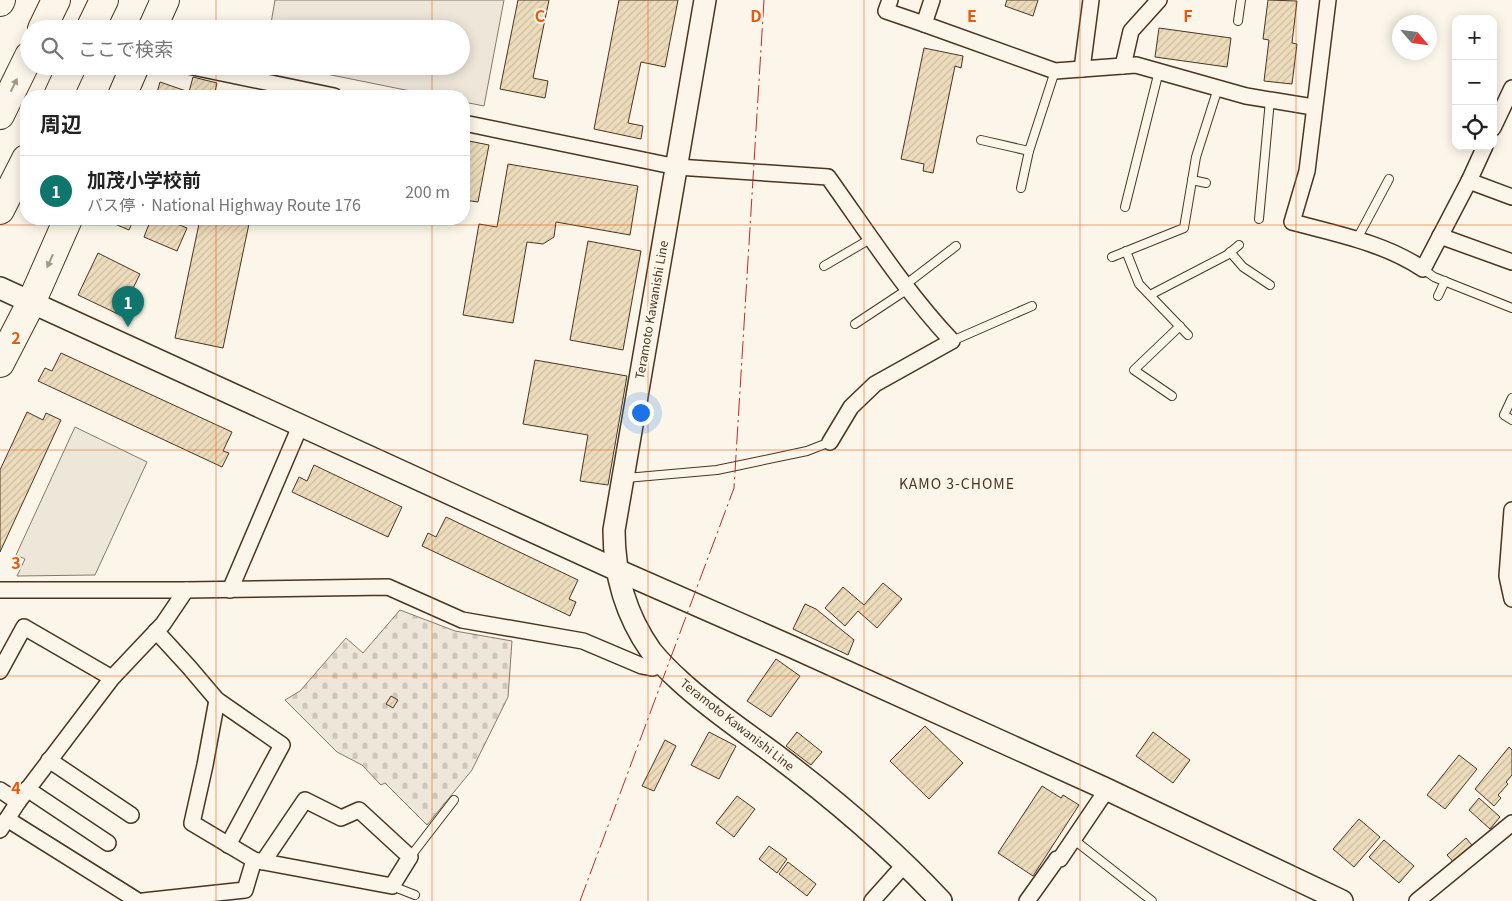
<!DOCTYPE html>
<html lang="ja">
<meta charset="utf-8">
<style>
:root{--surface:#fff;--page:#f2f2f2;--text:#222;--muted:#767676;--line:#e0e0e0;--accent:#0f766e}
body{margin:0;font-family:Georgia,"Noto Sans JP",serif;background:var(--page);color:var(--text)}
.controls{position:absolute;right:15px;top:15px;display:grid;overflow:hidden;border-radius:10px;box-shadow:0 2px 12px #0003}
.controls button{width:45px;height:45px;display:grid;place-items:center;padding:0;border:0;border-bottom:1px solid var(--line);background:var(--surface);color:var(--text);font:25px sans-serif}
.compass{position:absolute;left:1392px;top:15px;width:45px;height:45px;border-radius:50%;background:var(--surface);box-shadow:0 2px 12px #0003;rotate:118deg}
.you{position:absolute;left:640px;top:412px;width:18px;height:18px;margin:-12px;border:4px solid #fff;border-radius:50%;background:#1a73e8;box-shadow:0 0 0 8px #1a73e833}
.badge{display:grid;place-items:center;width:32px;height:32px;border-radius:50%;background:var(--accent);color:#fff;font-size:16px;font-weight:700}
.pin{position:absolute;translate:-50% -41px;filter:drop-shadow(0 1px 2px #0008)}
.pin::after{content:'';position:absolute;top:26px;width:18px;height:15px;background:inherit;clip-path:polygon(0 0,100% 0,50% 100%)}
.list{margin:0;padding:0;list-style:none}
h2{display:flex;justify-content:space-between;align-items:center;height:65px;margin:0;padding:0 20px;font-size:21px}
h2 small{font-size:16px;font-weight:400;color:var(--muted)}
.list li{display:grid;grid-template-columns:32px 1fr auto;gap:15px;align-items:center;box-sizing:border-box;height:70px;padding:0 20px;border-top:1px solid var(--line)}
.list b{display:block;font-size:19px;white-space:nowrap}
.list p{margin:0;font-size:16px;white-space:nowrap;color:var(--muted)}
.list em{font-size:16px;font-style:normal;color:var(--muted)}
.icon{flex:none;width:28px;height:28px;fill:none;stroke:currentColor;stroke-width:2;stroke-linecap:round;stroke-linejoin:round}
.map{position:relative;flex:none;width:1512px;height:901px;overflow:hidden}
.search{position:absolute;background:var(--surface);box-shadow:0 2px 12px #0003;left:20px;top:20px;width:450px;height:55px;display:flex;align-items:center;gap:12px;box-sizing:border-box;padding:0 18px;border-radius:28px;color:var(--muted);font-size:19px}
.panel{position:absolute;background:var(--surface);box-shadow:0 2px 12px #0003;left:20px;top:90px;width:450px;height:135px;border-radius:20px}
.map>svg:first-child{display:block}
.cemetery{fill:url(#cemetery-stones);stroke:#887966}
.pitch{fill:#ede6d9;stroke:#887966}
.parking{fill:#ede7d9;stroke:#887966}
.building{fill:url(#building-hatch);stroke:#4a3520}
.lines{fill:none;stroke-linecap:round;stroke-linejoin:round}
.lane-casing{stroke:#4a3520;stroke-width:10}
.street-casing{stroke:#4a3520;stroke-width:18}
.secondary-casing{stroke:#4a3520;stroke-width:24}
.highway-casing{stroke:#4a3520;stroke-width:30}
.lane{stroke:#fbf6e9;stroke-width:8}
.street{stroke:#fbf6e9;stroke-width:15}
.secondary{stroke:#fbf6e9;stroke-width:21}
.highway{stroke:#fbf6e9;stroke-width:28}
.power{stroke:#c62828;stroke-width:1;stroke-dasharray:18 4 2.5 4;stroke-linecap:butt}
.oneway{fill:#a29684}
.grid{fill:none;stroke:#e8590c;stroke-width:1;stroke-opacity:0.55}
.labels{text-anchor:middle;stroke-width:4;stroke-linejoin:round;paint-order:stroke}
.street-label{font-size:12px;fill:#4a3520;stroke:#fbf6e9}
.neighbourhood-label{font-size:14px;letter-spacing:1px;fill:#4a3520;stroke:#fbf6e9}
.grid-label{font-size:16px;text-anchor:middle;font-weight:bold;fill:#e8590c;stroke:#fbf6e9;stroke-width:4;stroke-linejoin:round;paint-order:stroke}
</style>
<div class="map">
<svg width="1512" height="901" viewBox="0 0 1512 901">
<defs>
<pattern id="cemetery-stones" width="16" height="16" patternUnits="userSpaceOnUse" patternTransform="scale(1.25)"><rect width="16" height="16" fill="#ede6d9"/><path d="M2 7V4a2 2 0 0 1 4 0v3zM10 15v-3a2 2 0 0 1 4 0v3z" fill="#cdc6ba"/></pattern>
<pattern id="building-hatch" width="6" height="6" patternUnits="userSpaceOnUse" patternTransform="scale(1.25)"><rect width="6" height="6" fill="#ecdcbc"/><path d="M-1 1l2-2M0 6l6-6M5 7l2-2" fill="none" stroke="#ccbda1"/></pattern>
</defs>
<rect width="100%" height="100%" fill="#fbf6e9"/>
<polygon class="cemetery" points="400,610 455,631 512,641 508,697 472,770 427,825 385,783 381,785 362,765 337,752 285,700 300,691 346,638 363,653"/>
<polygon class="pitch" points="275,0 504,0 484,106 464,102 464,96 435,96 287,66 461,66 461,29 270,29"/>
<polygon class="parking" points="75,427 147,462 95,575 17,576 25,559 16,555"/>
<g class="building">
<polygon points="518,0 549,0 533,78 548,81 545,98 500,89"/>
<polygon points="619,0 678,0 665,67 641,62 628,123 643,126 641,139 594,129"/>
<polygon points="1007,0 1038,0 1033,16 1005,6"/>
<polygon points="1268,0 1297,1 1292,43 1297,44 1292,84 1264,81 1269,40 1263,39"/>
<polygon points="1159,28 1231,38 1227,67 1155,57"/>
<polygon points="924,48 963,56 961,68 955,66 933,173 923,171 924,164 901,159"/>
<polygon points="193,77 217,83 214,96 156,96 160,82 189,92"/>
<polygon points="464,140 489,145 478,202 464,200"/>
<polygon points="508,164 638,186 630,235 556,222 554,237 543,244 527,242 513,323 463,315 479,224 497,227"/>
<polygon points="103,219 134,219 129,230"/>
<polygon points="151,219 165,219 187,228 177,251 144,237"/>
<polygon points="200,219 250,219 223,348 175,338"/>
<polygon points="588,241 641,251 623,350 570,340"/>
<polygon points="98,253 140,274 120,315 78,295"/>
<polygon points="61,353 232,432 223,451 229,453 222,467 38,381 45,368 52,371"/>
<polygon points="535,360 627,376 608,485 580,481 588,435 523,424"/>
<polygon points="27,412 43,420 46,413 61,420 0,552 0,470"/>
<polygon points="314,465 402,507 388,537 292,492 299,477 307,481"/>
<polygon points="446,517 578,580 569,599 576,602 570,616 422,546 428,533 436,537"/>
<polygon points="883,583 902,599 877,628 858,611 845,626 825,608 843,587 864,605"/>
<polygon points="805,604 816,609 854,640 848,655 793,629"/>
<polygon points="776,659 800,676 771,717 747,701"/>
<polygon points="391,696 398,700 393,708 386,704"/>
<polygon points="925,726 963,763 929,799 890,761"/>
<polygon points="709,732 736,746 719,779 691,765"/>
<polygon points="797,732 822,752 811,765 786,746"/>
<polygon points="1153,732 1190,760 1173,783 1136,756"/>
<polygon points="665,740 676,746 654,791 642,786"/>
<polygon points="1509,747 1512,750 1512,775 1506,782 1508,784 1498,795 1501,798 1494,806 1475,789"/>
<polygon points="1459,755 1477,769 1445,809 1427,795"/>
<polygon points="1042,786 1061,798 1063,795 1079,805 1033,876 998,853"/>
<polygon points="737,796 755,809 734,837 716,823"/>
<polygon points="1479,798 1500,817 1490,829 1469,810"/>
<polygon points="1359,819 1380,837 1354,867 1333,849"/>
<polygon points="1466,838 1476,850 1457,866 1447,855"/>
<polygon points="1384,840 1414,866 1399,883 1369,857"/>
<polygon points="769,846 787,859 777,873 759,859"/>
<polygon points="788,862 816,884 807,896 779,874"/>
</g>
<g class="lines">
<g class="lane-casing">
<g id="lane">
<polyline points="1238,21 1241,0"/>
<polyline points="981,140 1029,151"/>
<polyline points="1192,180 1206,183"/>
<polyline points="1021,188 1029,151 1055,71"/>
<polyline points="1125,207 1159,71"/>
<polyline points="1259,219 1270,100"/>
<polyline points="1357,239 1389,179"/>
<polyline points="1126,251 1139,284 1188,335"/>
<polyline points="1230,252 1243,267 1270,285"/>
<polyline points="1112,257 1184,228 1196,157 1218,88"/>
<polyline points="824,266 872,238"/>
<polyline points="1423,269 1434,277 1512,308"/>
<polyline points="905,285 956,246"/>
<polyline points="1150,295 1227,255 1239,245"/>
<polyline points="1438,296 1445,281"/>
<polyline points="855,324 908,289"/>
<polyline points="952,341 1032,306"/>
<polyline points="1172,396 1134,370 1180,326"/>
<polyline points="1512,398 1504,415 1512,420"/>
<polyline points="626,478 717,470 807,451 830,442"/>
<polyline points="1073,839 1152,901"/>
<polyline points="410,857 454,800"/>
<polyline points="392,886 415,895"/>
</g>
</g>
<g class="street-casing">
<g id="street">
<polyline points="890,0 886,11 924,24"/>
<polyline points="932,0 924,24 1055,71 1136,65 1246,96 1313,107"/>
<path d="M1328,0l-21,171 -15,51c45,12 92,21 131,47l46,-88 16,-35"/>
<polyline points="188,66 334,96"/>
<polyline points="1123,66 1131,31 1159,0"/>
<polyline points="1082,69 1091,0"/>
<path d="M464,123l213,44 151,10c40,56 77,114 124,164l-77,43 -24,23 -21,35"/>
<polyline points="1493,128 1512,88"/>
<polyline points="1469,181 1512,197"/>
<polyline points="1440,236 1512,262"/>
<polyline points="1512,510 1507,576 1512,599"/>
<polyline points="0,590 186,590 388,587 462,620 583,641 642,666 652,668 663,665"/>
<polyline points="230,590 301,424"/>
<polyline points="156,631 189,667 217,700 282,745 228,845"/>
<polyline points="0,671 24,627 112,678"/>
<polyline points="217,700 205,765 192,823 254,860 392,886 410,857 359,810 341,818 305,800 263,862"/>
<polyline points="49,760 131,815"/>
<polyline points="27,789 108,843"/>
<polyline points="0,790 18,802"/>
<polyline points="7,819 138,901"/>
<polyline points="0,830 18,802 112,678 163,624 186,590"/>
<polyline points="143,901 245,890 254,860"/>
<polyline points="872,901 905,864"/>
<polyline points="1027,901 1057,859 1060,859 1104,794 1104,788"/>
<polyline points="1417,901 1512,823"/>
</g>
</g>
<g class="secondary-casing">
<g id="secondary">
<path d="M705,0l-91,530c0,45 11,84 37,121 9,11 19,21 29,30 29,27 62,49 93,72 60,45 117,93 168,148"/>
<polyline points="0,288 617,570 790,646 1104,788 1342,901"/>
</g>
</g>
<g class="highway-casing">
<g id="highway">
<polyline points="0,2 1,0"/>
<polyline points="42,29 56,0"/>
<polyline points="90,29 104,0"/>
<polyline points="152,29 165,0"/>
<polyline points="58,96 72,66"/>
<polyline points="122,96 135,66"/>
<polyline points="0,115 29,56"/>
<polyline points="0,210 26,159"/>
<polyline points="0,363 31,303 68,219"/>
</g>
</g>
<use href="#lane" class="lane"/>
<use href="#street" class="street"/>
<use href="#secondary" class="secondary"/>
<use href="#highway" class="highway"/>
<polyline class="power" points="580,901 734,488 764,0"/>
</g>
<defs><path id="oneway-solid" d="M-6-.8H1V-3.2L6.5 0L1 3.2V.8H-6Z" transform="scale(1.25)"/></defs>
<g class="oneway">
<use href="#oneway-solid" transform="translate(14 85) rotate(-64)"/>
<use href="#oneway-solid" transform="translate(50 261) rotate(114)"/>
</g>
<path class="grid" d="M216,0v29M432,0v29M648,0v901M864,0v901M1080,0v901M1296,0v901M216,66v30M432,66v30M216,219v682M432,219v682M0,225h1512M0,450h1512M0,676h1512"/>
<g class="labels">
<g class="street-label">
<text transform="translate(652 310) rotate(-80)" y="4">Teramoto Kawanishi Line</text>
<text transform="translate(737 725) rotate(38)" y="4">Teramoto Kawanishi Line</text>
</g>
<g class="neighbourhood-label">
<text x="957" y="489">KAMO 3-CHOME</text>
</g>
</g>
<g class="grid-label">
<text x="540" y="22">C</text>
<text x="756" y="22">D</text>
<text x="972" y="22">E</text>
<text x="1188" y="22">F</text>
<text x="16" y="344">2</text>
<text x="16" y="569">3</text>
<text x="16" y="794">4</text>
</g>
</svg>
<div class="controls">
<button>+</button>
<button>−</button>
<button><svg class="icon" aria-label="locate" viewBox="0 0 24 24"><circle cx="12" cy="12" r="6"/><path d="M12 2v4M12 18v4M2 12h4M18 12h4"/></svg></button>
</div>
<svg class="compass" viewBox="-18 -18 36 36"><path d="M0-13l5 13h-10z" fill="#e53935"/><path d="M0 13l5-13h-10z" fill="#767676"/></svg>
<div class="you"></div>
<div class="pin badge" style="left:128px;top:327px">1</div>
<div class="search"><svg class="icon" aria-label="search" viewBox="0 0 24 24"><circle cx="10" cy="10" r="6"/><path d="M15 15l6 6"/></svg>ここで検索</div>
<section class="panel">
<h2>周辺<small></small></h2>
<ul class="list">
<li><span class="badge">1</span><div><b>加茂小学校前</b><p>バス停 · National Highway Route 176</p></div><em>200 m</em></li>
</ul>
</section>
</div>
